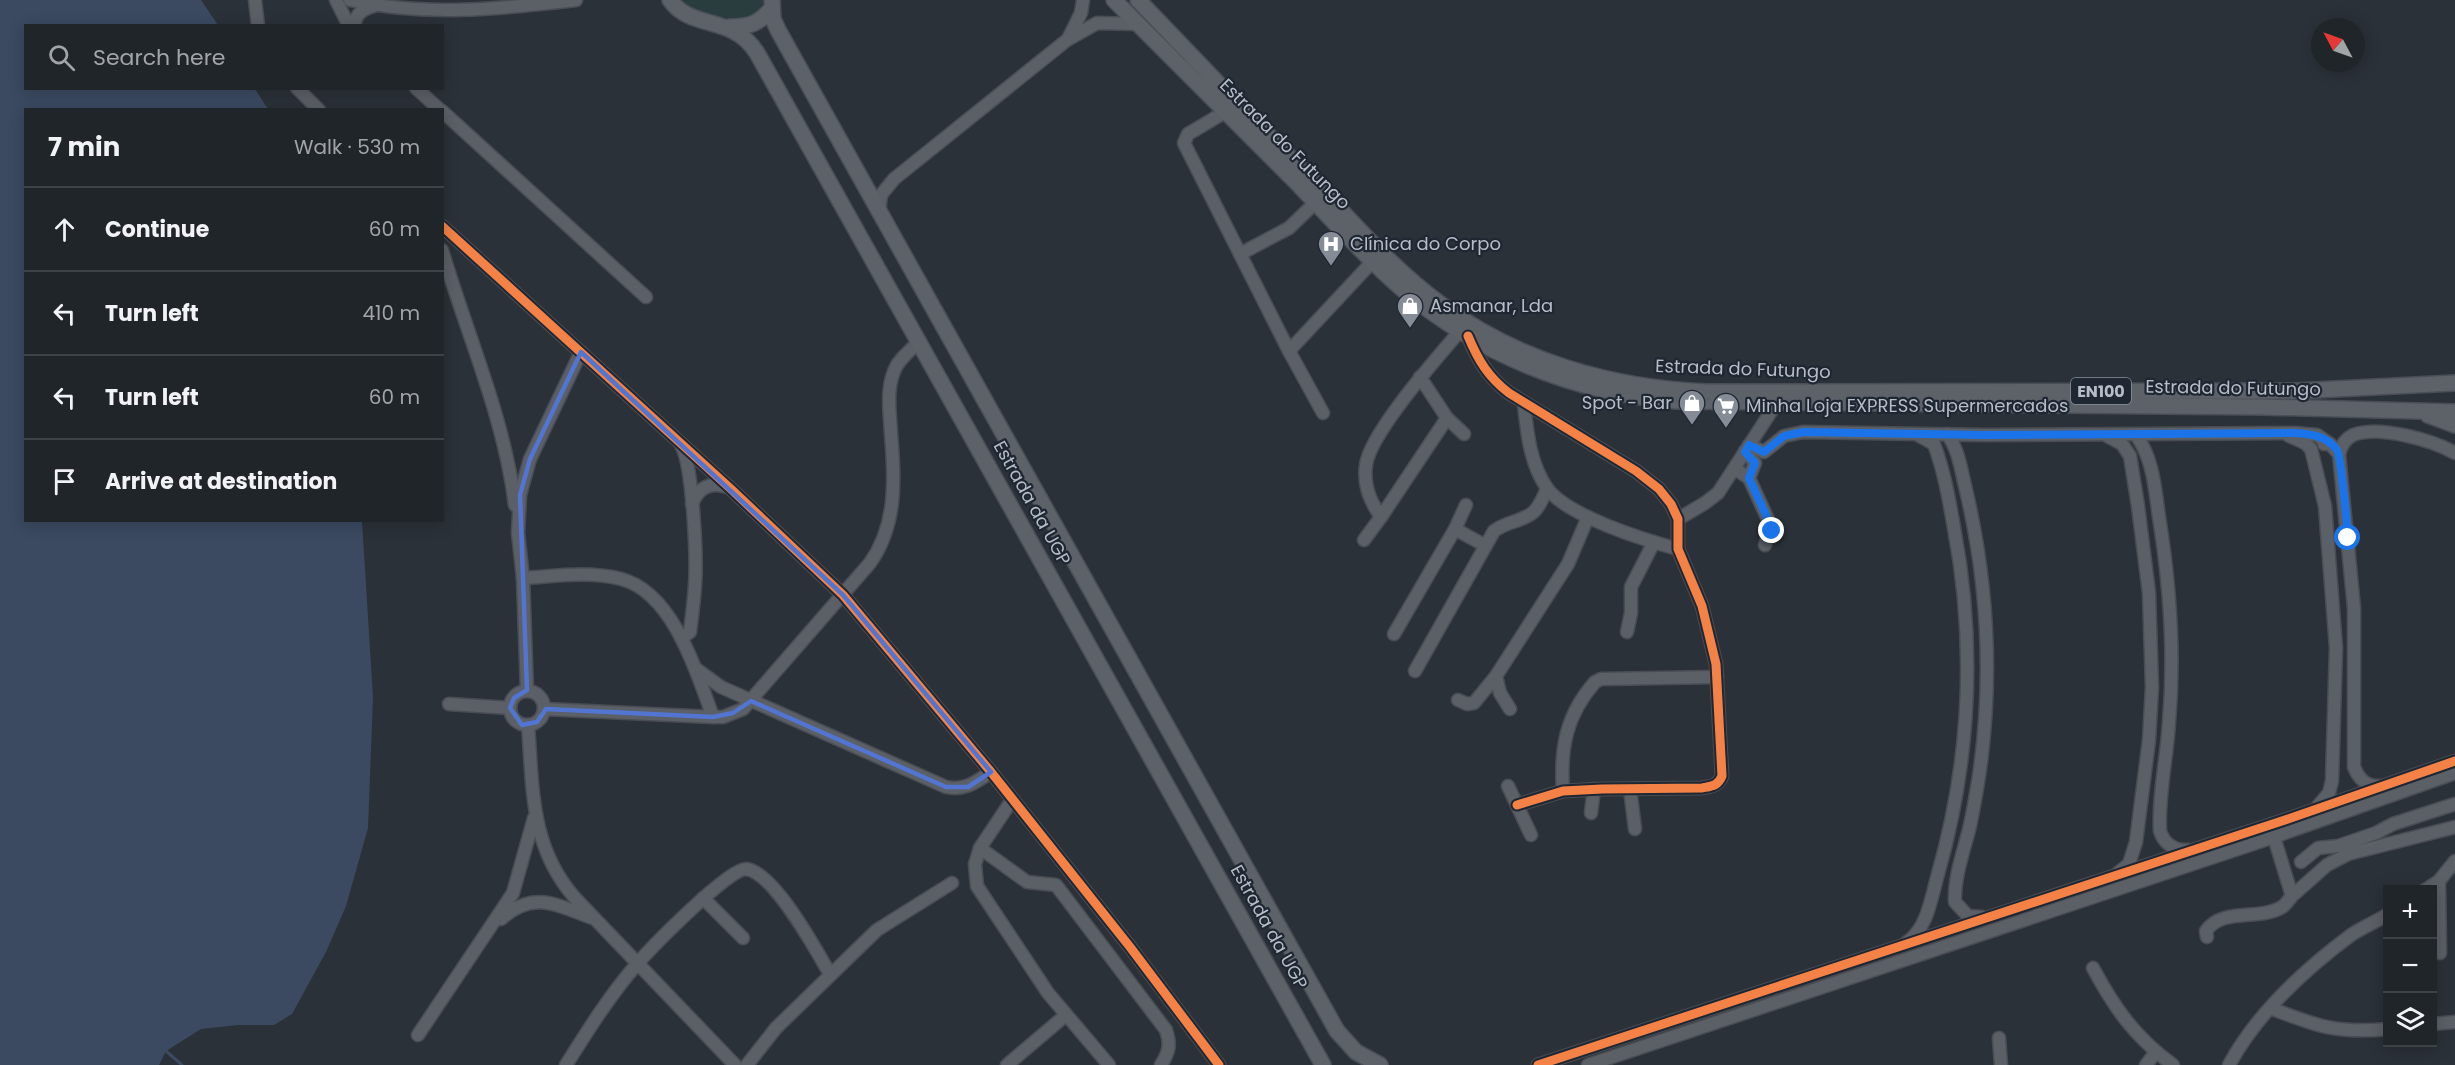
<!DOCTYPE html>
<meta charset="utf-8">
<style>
:root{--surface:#20252a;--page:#2d3136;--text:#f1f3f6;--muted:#a2a5a8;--line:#3d4247}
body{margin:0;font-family:Poppins,sans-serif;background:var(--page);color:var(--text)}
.controls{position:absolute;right:18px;bottom:18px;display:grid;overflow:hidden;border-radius:0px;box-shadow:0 3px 15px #0003}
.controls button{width:54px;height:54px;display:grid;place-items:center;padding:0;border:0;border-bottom:2px solid var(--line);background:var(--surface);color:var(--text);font:30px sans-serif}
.compass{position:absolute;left:2311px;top:18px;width:54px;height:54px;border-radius:50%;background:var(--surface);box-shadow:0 3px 15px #0003;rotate:311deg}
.stop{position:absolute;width:18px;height:18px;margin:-14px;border:4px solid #1a73e8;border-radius:50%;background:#fff}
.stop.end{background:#1a73e8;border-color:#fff;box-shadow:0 2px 6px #0008}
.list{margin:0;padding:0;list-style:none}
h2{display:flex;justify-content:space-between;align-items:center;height:78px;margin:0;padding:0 24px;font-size:26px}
h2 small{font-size:20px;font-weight:400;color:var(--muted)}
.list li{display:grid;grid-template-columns:39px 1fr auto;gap:18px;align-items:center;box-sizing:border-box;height:84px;padding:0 24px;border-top:2px solid var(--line)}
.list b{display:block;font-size:22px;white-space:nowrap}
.list em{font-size:20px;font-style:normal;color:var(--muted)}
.icon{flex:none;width:33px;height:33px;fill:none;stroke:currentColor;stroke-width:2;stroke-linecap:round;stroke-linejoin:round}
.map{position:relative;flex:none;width:2455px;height:1065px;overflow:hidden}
.search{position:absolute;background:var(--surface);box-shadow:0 3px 15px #0003;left:24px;top:24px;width:420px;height:66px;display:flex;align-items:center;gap:15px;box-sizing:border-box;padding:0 21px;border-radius:0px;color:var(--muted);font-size:22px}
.panel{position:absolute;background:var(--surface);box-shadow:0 3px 15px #0003;left:24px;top:108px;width:420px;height:414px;border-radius:0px}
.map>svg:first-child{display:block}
.green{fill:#293c3e}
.water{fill:#3b4a61}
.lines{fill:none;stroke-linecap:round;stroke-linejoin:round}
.stream{stroke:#3b4a61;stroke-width:3}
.minor-casing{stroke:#494d53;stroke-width:15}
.major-casing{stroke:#494d55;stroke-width:18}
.minor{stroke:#5b5f66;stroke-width:12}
.major{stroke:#5d6168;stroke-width:15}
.cycleway-casing{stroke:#1f2733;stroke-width:13}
.cycleway{stroke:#f48246;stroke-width:9}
.route{stroke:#1a73e8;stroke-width:8}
.marked{fill:none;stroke:#5375d2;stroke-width:4.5;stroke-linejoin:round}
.labels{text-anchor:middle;stroke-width:4.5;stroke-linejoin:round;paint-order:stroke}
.shield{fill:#1f2733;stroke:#89909b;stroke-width:1.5}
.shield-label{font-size:16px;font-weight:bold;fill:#b6bdc8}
.street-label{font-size:18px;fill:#b6bdc8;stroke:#1f2733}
.poi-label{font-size:18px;fill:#b6bdc8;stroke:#1f2733;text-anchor:start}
</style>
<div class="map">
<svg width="2455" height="1065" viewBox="0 0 2455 1065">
<rect width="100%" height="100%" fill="#2b3138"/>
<polygon class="green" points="679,0 766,0 756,13 737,20 690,11"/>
<polygon class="water" points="0,0 201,0 218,25 26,26 26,88 255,89 268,109 26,110 26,520 362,521 373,697 368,828 346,906 326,952 292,1014 274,1025 238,1025 201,1029 166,1051 159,1065 0,1065"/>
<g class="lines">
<polyline class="stream" points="166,1051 182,1065"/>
<g class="minor-casing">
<g id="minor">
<polyline points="255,0 258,26"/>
<polyline points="336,0 349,26"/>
<path d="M350,0c74,17 151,9 226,0"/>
<path d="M354,26c2,-13 9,-17 20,-20"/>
<polyline points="1069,37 1081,13 1083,0"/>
<polyline points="297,88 319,110"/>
<polyline points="416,88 440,110"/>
<polyline points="442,111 646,297"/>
<polyline points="1225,112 1188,134 1184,143 1289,351 1323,413"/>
<polyline points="879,212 881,195 894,179 1067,40 1097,23 1138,24"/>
<polyline points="442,226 731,489 843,595 991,772 1130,947 1219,1065"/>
<path d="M442,250c25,85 62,166 73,255"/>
<polyline points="1240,254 1289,228 1316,202"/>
<path d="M1468,336c10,24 20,41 41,57l127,78 23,18 12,15 7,15v30l24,57 14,58 6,112c-4,10 -10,10 -20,12l-100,1 -39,2 -46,14"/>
<polyline points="1289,351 1373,261"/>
<polyline points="1420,377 1447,418 1464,434"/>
<path d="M1524,404c3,28 6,60 23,84 20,28 97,52 131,61"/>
<path d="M1447,418l-66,99c-11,-16 -18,-32 -15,-52 4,-32 71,-107 93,-133"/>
<path d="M1947,434c12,16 14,36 19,56 22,94 27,191 13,286 -3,18 -6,37 -10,54 -6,23 -15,48 -14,72l13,14 14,1"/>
<path d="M2136,435c17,23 19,53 23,82 11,68 16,136 10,205 -2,36 -11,73 -9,109 4,13 15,20 29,19"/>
<polyline points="2107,436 2122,444 2130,456 2138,506 2149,593 2152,687 2149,740 2136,842 2129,864 2118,873"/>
<polyline points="2289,436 2305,443 2311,449 2325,506 2336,648 2332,781 2329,793 2318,806"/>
<path d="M2324,444h6l9,10 15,154v159c5,12 12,20 26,19"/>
<polyline points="1749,445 1764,452 1784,436 1803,432 1984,435 2295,433 2317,435 2330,444"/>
<polyline points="1745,451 1755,463 1749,478"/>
<path d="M2339,454c2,-8 6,-15 14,-19 26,-10 79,5 102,18"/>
<polyline points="1735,469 1749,478 1771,526 1765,545"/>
<path d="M692,504c6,-16 18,-23 35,-17"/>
<polyline points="1678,519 1705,503 1718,493 1776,404"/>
<polyline points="1455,529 1466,505"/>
<polyline points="1364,540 1381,517"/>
<path d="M523,578c33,-2 66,-7 98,1 52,13 76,94 92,138"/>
<polyline points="1627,632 1631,613 1631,587 1654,542"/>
<polyline points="1394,634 1455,529 1484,545"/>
<path d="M681,638l9,-6c2,-16 4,-31 5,-47 2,-26 -2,-120 -14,-140"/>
<path d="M695,668l26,19 225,100c19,4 30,-5 45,-15"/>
<path d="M1415,671l79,-140c12,-9 25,-9 37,-17 8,-5 12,-17 16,-25"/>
<polyline points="527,691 523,578 518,533 520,495 530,459 581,352"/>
<circle cx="527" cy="708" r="17"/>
<polyline points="1458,700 1467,704 1474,703 1496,676"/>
<polyline points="449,704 510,708"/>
<path d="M544,709l169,8h10l20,-8 127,-146c27,-38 25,-84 21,-129 -1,-22 -6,-48 6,-69 6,-9 14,-16 22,-23"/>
<polyline points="1510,709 1500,693 1496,676 1568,564 1588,517"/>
<path d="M528,725c5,64 2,122 47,173l160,167"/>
<polyline points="1508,786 1531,835"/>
<polyline points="1630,789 1635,829"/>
<path d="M1563,791c-3,-43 3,-76 32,-109l6,-3 116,-2"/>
<polyline points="1012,800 980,848 975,864 977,886 1048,993 1109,1065"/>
<polyline points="1591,813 1594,789"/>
<polyline points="2274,837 2292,896 2327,865 2348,854 2455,827"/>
<path d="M980,848l47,34 29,3 110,145c5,15 3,22 -5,35"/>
<polyline points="2301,862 2318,848 2338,846 2376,833 2393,824 2455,804"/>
<polyline points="2439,881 2440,953"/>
<polyline points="2425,890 2439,881 2455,861"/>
<polyline points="703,898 743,938"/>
<path d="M501,919c32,-29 56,-14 91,-1"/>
<path d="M2207,937l-1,-6c16,-24 53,-10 76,-24 4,-2 7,-8 10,-11"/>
<path d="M1906,943c22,-15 25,-45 32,-69 32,-113 38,-230 16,-346 -5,-29 -10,-57 -20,-84l-16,-9"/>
<path d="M2093,968c22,41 42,69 80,97"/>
<path d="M2270,1008c47,18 66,26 118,21"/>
<polyline points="2432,1024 2455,1022"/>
<polyline points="418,1035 513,893 534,818"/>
<polyline points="1999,1038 2001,1065"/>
<path d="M566,1065c22,-35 44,-70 71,-101 14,-16 93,-97 109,-95 28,3 70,81 84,105"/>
<polyline points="747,1065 776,1028 877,930 952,883"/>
<polyline points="1007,1065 1060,1020"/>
<polyline points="1538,1065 2285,820 2455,761"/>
<polyline points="1588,1065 2259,842 2455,773"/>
<polyline points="2146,1065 2156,1052"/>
<path d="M2229,1065c28,-52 75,-95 122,-130 12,-8 25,-13 37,-21"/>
</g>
</g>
<g class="major-casing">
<g id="major">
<path d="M670,0c22,31 63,14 87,53l566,1012"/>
<polyline points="772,0 773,19 778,30 1337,1031 1356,1052 1380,1065"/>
<path d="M1114,0c60,60 120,120 180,180 35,36 68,74 106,107 78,67 174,106 276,114l586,6 193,5"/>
<path d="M1138,0c59,61 117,123 177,183 39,41 78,86 124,120 77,58 172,85 268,89l588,-1 160,-8"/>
<path d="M729,27c20,0 30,-3 43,-19"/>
<polyline points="2428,415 2455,425"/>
</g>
</g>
<use href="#minor" class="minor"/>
<use href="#major" class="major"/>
<g class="cycleway-casing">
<g id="cycleway">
<polyline points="442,226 731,489 843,595 991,772 1130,947 1219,1065"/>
<path d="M1468,336c10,24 20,41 41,57l127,78 23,18 12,15 7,15v30l24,57 14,58 6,112c-4,10 -10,10 -20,12l-100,1 -39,2 -46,14"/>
<polyline points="1538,1065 2285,820 2455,761"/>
</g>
</g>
<use href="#cycleway" class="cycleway"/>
</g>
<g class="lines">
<path class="route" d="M1772,531l-1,-5 -22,-48 6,-15 -10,-11 4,-7 15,7 20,-16 19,-4 181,3 311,-2c16,1 32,3 42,17 4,7 10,75 11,88"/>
</g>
<path class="marked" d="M581,352l262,243 148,177 -23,15h-22l-195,-86 -18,12 -20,4 -167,-8 -9,13 -15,3 -12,-17 4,-10 13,-8 -7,-195 10,-36z"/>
<defs>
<g id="hospital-pin" transform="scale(1.35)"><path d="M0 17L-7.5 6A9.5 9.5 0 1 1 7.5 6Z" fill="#858c96" stroke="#1f2733"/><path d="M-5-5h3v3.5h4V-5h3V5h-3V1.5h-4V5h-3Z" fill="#fff"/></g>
<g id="shop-pin" transform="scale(1.35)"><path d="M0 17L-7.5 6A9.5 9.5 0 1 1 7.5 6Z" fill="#858c96" stroke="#1f2733"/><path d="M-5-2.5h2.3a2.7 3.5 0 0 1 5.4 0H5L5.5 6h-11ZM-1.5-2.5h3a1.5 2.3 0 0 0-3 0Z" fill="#fff"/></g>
<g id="supermarket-pin" transform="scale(1.35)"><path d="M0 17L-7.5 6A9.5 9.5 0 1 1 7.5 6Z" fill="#858c96" stroke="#1f2733"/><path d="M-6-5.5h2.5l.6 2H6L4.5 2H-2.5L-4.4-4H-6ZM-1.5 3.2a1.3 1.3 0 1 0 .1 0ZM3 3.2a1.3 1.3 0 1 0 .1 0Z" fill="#fff"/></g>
</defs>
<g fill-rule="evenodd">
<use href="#hospital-pin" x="1331" y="244"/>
<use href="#shop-pin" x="1410" y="306"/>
<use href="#shop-pin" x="1692" y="403"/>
<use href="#supermarket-pin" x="1726" y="406"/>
</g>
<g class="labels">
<rect class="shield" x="2071" y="378" width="60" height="26" rx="4.5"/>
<g class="shield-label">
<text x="2101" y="397">EN100</text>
</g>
<g class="street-label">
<text transform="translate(1285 144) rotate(45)" y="6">Estrada do Futungo</text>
<text transform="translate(1743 369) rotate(2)" y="6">Estrada do Futungo</text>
<text transform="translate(2233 388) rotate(1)" y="6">Estrada do Futungo</text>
<text transform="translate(1032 503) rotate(61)" y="6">Estrada da UGP</text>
<text transform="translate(1269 927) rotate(61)" y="6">Estrada da UGP</text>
</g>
<g class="poi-label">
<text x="1350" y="250">Clínica do Corpo</text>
<text x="1430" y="312">Asmanar, Lda</text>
<text x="1672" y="409" text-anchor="end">Spot - Bar</text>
<text x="1746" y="412">Minha Loja EXPRESS Supermercados</text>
</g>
</g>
</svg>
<div class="controls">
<button>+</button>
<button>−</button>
<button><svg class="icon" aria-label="layers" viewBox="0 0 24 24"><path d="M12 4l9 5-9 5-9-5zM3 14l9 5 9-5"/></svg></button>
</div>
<svg class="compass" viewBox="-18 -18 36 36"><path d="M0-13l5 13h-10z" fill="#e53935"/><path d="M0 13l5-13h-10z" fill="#a2a5a8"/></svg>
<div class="stop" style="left:2348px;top:538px"></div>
<div class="stop end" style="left:1772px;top:531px"></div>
<div class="search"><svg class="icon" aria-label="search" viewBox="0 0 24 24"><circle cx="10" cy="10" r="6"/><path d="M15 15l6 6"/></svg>Search here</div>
<section class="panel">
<h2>7 min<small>Walk · 530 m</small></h2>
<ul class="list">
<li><svg class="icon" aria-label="ahead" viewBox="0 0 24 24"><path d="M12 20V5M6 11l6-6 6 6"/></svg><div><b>Continue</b></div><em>60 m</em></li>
<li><svg class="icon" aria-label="left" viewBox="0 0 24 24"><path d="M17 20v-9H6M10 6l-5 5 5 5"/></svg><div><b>Turn left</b></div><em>410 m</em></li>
<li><svg class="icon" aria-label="left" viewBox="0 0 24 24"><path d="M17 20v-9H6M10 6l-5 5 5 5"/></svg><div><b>Turn left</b></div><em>60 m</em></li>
<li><svg class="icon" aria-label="arrive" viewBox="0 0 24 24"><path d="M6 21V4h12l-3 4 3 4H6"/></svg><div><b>Arrive at destination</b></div></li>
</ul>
</section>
</div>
